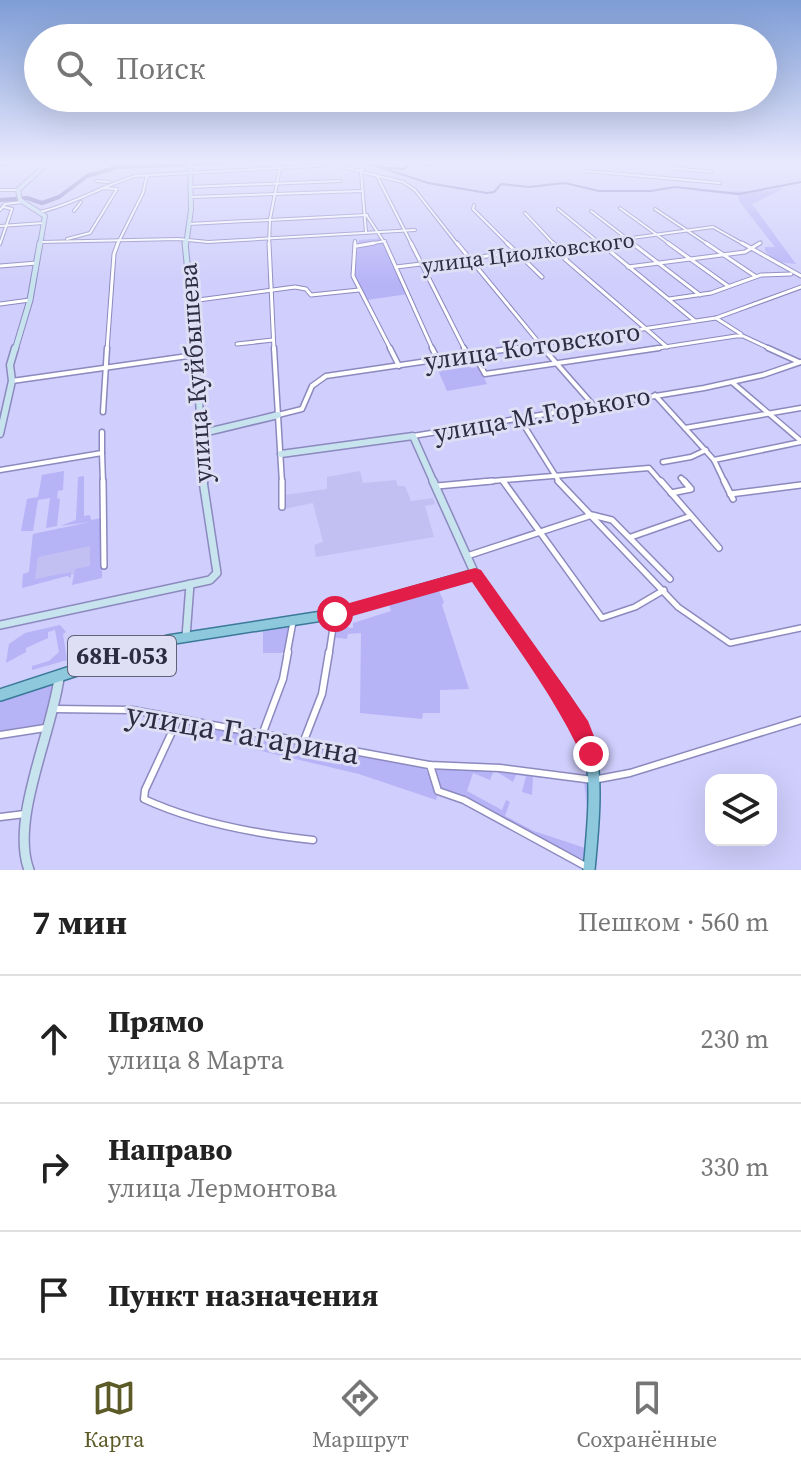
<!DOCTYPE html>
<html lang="ru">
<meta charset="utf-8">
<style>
:root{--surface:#fff;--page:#f2f2f2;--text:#222;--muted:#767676;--line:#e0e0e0;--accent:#5c5a26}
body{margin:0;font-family:"Source Serif 4",serif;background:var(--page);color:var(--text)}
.controls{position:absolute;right:24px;bottom:24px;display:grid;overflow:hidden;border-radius:16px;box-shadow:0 8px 32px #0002}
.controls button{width:72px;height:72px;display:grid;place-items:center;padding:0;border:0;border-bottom:2px solid var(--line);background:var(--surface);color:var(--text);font:40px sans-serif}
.stop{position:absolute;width:24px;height:24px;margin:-18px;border:6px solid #e11d48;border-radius:50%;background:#fff}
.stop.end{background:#e11d48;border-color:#fff;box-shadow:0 2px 8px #0008}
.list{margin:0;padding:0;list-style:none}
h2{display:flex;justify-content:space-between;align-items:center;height:104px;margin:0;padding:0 32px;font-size:34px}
h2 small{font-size:26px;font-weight:400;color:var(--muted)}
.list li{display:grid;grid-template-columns:52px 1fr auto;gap:24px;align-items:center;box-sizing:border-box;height:128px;padding:0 32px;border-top:2px solid var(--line)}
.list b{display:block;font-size:30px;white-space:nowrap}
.list p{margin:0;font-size:26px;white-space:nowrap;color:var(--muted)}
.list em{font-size:26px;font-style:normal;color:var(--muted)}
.icon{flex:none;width:44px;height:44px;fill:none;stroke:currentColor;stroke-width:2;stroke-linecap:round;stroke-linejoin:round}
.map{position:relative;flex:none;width:801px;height:870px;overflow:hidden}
.search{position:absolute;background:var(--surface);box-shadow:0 8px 32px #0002;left:24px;right:24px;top:24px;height:88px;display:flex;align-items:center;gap:20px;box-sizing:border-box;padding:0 28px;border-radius:44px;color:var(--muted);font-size:30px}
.sheet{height:488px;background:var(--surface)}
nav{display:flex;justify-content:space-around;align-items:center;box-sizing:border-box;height:112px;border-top:2px solid var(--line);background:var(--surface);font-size:22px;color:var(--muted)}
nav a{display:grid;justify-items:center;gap:4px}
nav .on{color:var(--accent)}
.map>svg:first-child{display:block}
.built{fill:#c2c0f3}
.green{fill:#b6b3f7}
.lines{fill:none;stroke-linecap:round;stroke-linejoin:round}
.stream{stroke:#7f7abc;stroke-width:2}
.river{stroke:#7f7abc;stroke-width:4}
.street-far4-casing{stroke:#8c89bf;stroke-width:4}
.street-far3-casing{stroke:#8c89bf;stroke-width:5}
.street-far2-casing{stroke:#8c89bf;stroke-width:7}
.street-far1-casing{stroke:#8c89bf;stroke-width:8}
.street-casing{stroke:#8c89bf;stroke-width:9}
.secondary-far4-casing{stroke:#8c89bf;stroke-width:6}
.secondary-far3-casing{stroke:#8c89bf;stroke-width:7}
.secondary-far2-casing{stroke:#8c89bf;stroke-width:9}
.secondary-far1-casing{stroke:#8c89bf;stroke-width:10}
.secondary-casing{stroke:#8c89bf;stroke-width:12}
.primary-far1-casing{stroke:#3b7998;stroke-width:12}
.primary-casing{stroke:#3b7998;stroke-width:14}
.street-far4{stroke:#fff;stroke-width:2}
.street-far3{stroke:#fff;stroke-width:3}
.street-far2{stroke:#fff;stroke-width:4}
.street-far1{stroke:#fff;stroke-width:5}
.street{stroke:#fff;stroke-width:6}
.secondary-far4{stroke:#c7e3ee;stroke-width:4}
.secondary-far3{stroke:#c7e3ee;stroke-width:5}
.secondary-far2{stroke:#c7e3ee;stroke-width:6}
.secondary-far1{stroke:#c7e3ee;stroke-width:7}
.secondary{stroke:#c7e3ee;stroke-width:9}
.primary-far1{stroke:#8ec8dd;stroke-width:9}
.primary{stroke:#8ec8dd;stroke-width:11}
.route{fill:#e11d48}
.labels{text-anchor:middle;stroke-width:6;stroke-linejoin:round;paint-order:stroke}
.far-street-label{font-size:22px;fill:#2d2c42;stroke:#dedef5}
.shield{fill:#dedef5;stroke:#626178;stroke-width:2}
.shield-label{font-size:24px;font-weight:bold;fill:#2d2c42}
.street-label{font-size:26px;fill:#2d2c42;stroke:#dedef5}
.near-street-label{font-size:32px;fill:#2d2c42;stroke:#dedef5}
</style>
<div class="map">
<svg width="801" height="870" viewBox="0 0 801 870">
<rect width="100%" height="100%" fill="#cfcefc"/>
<g class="built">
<polygon points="360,471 363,483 396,480 398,486 405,486 411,501 433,498 435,504 425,506 434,537 316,557 314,545 323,542 313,503 284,509 284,495 327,489 327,477"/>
<polygon points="99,521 99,569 28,584 33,534"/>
</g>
<g class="green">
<polygon points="782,187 781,190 752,204 796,264 777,262 765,251 765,247 775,247 739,201 738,195 692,191 767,191"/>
<polygon points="383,238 408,294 367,300 354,274 359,240"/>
<polygon points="465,358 471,368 479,367 487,384 447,391 435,363"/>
<polygon points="64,471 63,490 58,491 57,498 60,499 57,526 46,528 50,498 38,500 33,531 21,531 27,499 38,497 42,475"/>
<polygon points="84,476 84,516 90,515 91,520 102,518 102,578 72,585 75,569 90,566 90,546 38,557 35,579 71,572 71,578 67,576 22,588 23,574 29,572 33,534 90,522 60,526 76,520 78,477"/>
<polygon points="439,591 444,602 442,605 469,689 440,690 440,713 423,713 422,719 360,713 361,633 348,634 347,639 332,637 335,626 353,628 353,623 391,611 389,605"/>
<polygon points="60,625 66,632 63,634 67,660 32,670 32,666 49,661 59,652 55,630 48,632 48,638 26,648 26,652 6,663 9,644 25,633"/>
<polygon points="282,627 289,628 287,649 281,653 263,653 263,631"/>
<polygon points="49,685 54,687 44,725 0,732 0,699"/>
<polygon points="185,723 425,768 438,793 436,800 359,774 181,732"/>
<polygon points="431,769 493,770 584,781 588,786 589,823 584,782 533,777 532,795 522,792 526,776 516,775 513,782 494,770 490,780 473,773 467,791 502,810 506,800 510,802 505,816 534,831 588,849 586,858 582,859 464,798 439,790"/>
</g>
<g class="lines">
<g class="stream">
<polyline points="371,164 428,183 487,193 494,192 501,184 529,187 565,183 599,191 651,191 675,187 739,194 801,182"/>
<polyline points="380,167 403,169 413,163 429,165 436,162"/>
</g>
<polyline class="river" points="0,200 27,198 42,203 59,197 87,176 118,167 226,163"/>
<g class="street-far4-casing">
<g id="street-far4">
<polyline points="671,168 712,172"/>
<polyline points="361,170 372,162"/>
<polyline points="586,171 720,183"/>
<polyline points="361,172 403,182 415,190 458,245"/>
<polyline points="361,172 366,232"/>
<polyline points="377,176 412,245"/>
<polyline points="96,181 109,182"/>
<polyline points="189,187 340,181"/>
<polyline points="0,190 18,190"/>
<polyline points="191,197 361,191"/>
<polyline points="474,205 473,209 509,245"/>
<polyline points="620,208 671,245"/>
<polyline points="558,209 602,245"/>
<polyline points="655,209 709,245"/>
<polyline points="0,210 5,204 22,202"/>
<polyline points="74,211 81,202"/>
<polyline points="591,211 635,245"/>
<path d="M40,212c34,-8 62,-26 95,-36l197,-11 28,6"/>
<polyline points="525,213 555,245"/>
<polyline points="367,216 386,245"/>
<polyline points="188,224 367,215"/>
<polyline points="0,226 44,223"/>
<polyline points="67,239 90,233 117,189 102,188"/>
<polyline points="41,242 178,239 208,242 415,230"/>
<polyline points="0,244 12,209 4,207"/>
<polyline points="117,245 143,193 147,175"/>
<polyline points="269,245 270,219 280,168"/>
<polyline points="355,245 355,241"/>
<polyline points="363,245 385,241"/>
<polyline points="580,245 713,227 745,245"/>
<polyline points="757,245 760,243"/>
</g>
</g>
<g class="street-far3-casing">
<g id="street-far3">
<polyline points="269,243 274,350"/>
<polyline points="355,243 353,276 391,350"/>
<polyline points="385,243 433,350"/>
<polyline points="411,243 465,350"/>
<polyline points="457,243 545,350"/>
<polyline points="507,243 542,277"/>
<polyline points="553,243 569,255 565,259 667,347"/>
<polyline points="600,243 695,321"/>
<polyline points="632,243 700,295"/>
<polyline points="668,243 728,286"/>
<polyline points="706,243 755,276"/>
<polyline points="742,243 801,276"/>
<polyline points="357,246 374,243"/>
<polyline points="0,266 37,263"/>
<polyline points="396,267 595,243"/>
<polyline points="628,267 745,252 760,243"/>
<polyline points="669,299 711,293 761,275 791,274"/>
<polyline points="191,301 295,287 306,289 311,295 359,290"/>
<polyline points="0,304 30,300"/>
<polyline points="716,318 741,334"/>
<polyline points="237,344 273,340"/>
<polyline points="107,350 114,254 118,243"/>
<polyline points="503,350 716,318 801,287"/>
<polyline points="645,350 736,336 743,336 773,350"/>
</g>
</g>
<g class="street-far2-casing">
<g id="street-far2">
<polyline points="274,348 282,483"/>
<polyline points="390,348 399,366"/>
<polyline points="432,348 438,360"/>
<polyline points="464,348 468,355"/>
<polyline points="543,348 594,406"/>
<polyline points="768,348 799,362"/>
<polyline points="474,354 485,374 659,348"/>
<polyline points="12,381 195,355"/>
<polyline points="733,383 801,441"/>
<polyline points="655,395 714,460 725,483"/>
<polyline points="103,412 107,348"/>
<polyline points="278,415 302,409 312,386 326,376 516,348"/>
<polyline points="520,419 560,483"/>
<polyline points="685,428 801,408"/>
<polyline points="413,436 704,388 763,375 801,362"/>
<polyline points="102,453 103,483"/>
<polyline points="714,460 801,442"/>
<polyline points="663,462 691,457 706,450"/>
<polyline points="0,470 102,453 102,432"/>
<polyline points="681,478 686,483"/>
<polyline points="468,483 649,468 662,483"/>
</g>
</g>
<g class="street-far1-casing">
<g id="street-far1">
<polyline points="103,481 104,566"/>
<polyline points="282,481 282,507"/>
<polyline points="503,481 602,618 635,607 664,590"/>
<polyline points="558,481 678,607 730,643 801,628"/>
<polyline points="661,481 719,548"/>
<polyline points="724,481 733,499"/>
<polyline points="437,486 492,481"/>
<polyline points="671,493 691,489 684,481"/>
<polyline points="730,494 801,485"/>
<polyline points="631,537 691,516"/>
<polyline points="467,556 592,515 612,520 670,579"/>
<polyline points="287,654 293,622"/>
<polyline points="329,654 335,614"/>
</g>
</g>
<g class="street-casing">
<g id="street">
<polyline points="55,709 132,710 429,765 500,768 593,780 630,773 801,720"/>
<path d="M178,719l-33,71 -1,9c52,24 113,35 169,41"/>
<polyline points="0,735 45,728"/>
<polyline points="262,735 283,679 288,652"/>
<polyline points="303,743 322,694 329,652"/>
<polyline points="430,765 438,791 464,800 587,867"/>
<polyline points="0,817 25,814"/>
</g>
</g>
<g class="secondary-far4-casing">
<g id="secondary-far4">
<polyline points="0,163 18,162"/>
<polyline points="40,245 45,216 20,200 18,190 49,162"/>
<polyline points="186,245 191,210 190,162"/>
</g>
</g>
<g class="secondary-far3-casing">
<g id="secondary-far3">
<polyline points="185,243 196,350"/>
<polyline points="15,350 30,300 40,243"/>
</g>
</g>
<g class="secondary-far2-casing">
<g id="secondary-far2">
<polyline points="196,348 204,483"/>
<polyline points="203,433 278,415"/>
<polyline points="0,434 12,381 10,365 15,348"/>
<polyline points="281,454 413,436 434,483"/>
</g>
</g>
<g class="secondary-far1-casing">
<g id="secondary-far1">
<polyline points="433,481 475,574"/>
<polyline points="0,625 210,580 217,573 203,481"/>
<polyline points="186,637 190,584"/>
</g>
</g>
<g class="secondary-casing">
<path id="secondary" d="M29,870c-19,-50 23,-137 30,-192"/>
</g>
<g class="primary-far1-casing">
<polyline id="primary-far1" points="126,654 168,640 335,614 475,574 531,654"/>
</g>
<g class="primary-casing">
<g id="primary">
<path d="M530,652c21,30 51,63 60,100 8,31 2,86 -1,118"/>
<polyline points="0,695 132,652"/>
</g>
</g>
<use href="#street-far4" class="street-far4"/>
<use href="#street-far3" class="street-far3"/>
<use href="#street-far2" class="street-far2"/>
<use href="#street-far1" class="street-far1"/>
<use href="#street" class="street"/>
<use href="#secondary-far4" class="secondary-far4"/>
<use href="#secondary-far3" class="secondary-far3"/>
<use href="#secondary-far2" class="secondary-far2"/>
<use href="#secondary-far1" class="secondary-far1"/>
<use href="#secondary" class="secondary"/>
<use href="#primary-far1" class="primary-far1"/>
<use href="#primary" class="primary"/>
</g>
<linearGradient id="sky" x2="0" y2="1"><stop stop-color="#7e9dd6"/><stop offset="0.57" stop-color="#e9e9fe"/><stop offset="1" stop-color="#e9e9fe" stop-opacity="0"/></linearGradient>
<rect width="801" height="284" fill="url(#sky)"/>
<path class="route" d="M475,568l6,2 87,122 20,29 13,33 -3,7 -7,2 -7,-2c-29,-65 -73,-121 -112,-179l-137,39 -9,-7 9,-7z"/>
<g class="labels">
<g class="far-street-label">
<text transform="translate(528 252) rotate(-7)" y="8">улица Циолковского</text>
</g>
<rect class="shield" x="68" y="636" width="108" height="40" rx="6"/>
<g class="shield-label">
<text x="122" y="664">68Н-053</text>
</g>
<g class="street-label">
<text transform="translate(532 346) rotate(-8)" y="9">улица Котовского</text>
<text transform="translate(195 373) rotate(-94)" y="9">улица Куйбышева</text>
<text transform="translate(542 414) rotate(-10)" y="9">улица М.Горького</text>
</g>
<g class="near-street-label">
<text transform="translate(243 733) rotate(10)" y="11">улица Гагарина</text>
</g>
</g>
</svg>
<div class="controls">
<button><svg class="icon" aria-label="layers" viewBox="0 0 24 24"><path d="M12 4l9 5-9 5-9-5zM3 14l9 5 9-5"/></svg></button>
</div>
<div class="stop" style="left:335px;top:614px"></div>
<div class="stop end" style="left:591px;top:754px"></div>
<div class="search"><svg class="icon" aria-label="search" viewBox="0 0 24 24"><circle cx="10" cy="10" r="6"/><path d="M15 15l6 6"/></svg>Поиск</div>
</div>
<section class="sheet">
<h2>7 мин<small>Пешком · 560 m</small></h2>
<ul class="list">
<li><svg class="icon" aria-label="ahead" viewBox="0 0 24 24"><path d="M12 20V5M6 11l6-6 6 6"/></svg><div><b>Прямо</b><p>улица 8 Марта</p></div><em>230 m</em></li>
<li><svg class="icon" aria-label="right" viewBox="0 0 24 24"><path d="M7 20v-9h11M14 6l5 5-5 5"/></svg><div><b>Направо</b><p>улица Лермонтова</p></div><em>330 m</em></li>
<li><svg class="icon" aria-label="arrive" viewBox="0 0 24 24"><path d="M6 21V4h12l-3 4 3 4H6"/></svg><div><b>Пункт назначения</b></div></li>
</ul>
</section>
<nav>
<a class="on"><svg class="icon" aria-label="map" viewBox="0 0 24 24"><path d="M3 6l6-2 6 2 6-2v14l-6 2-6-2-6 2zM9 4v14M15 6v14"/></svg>Карта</a>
<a><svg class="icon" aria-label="directions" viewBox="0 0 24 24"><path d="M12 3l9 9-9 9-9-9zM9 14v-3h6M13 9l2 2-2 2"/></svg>Маршрут</a>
<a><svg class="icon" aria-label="saved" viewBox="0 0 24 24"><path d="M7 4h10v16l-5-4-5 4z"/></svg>Сохранённые</a>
</nav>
